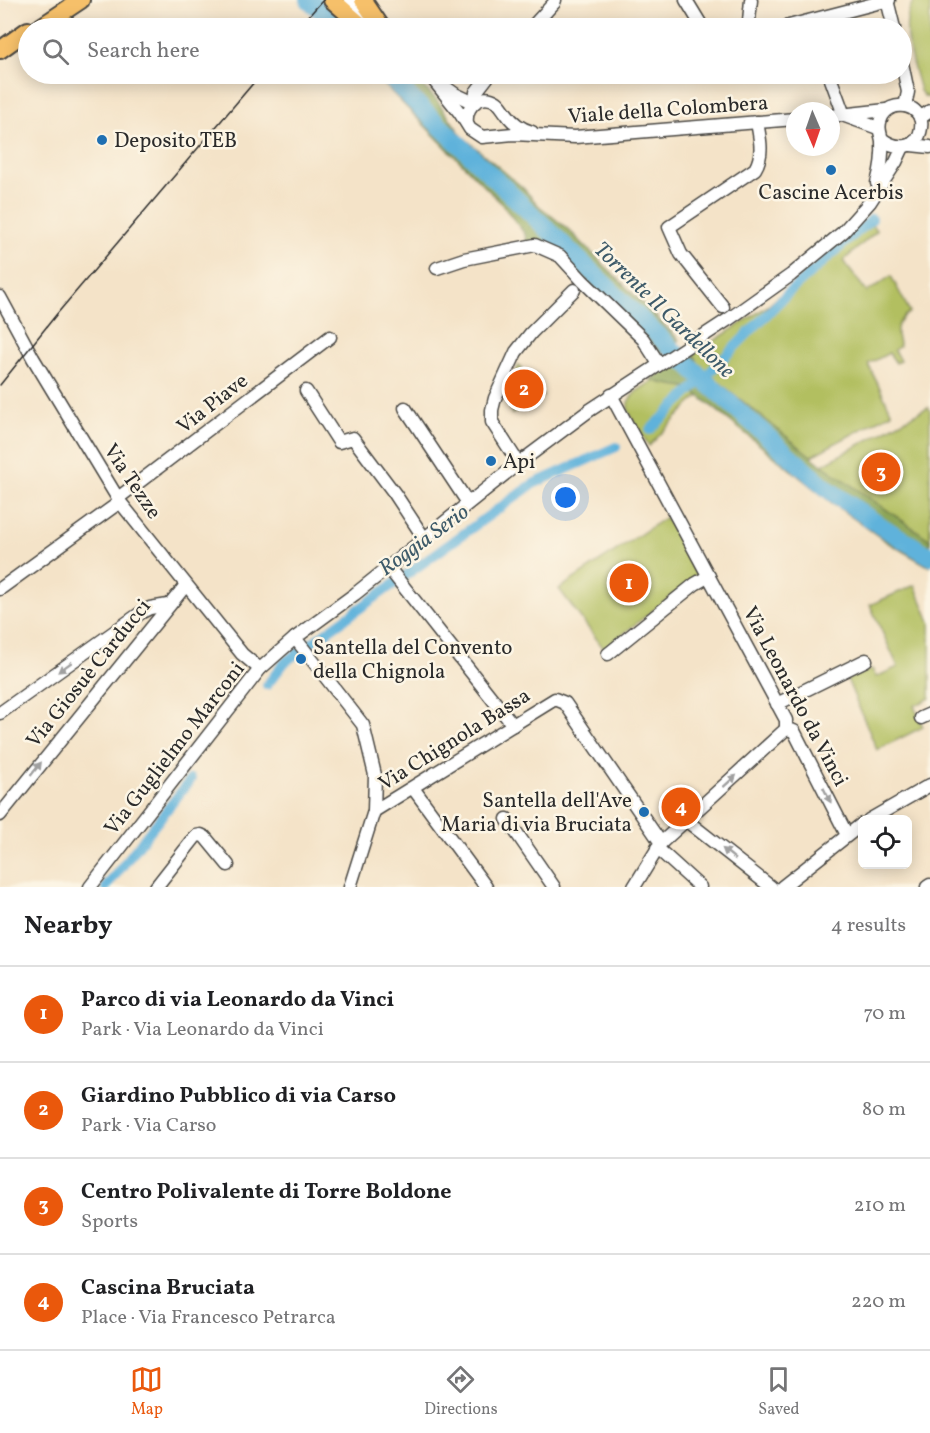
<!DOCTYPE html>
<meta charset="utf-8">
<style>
:root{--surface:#fff;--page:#f6f6f6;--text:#202124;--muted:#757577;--line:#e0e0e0;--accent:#ea580c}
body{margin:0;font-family:Vollkorn,serif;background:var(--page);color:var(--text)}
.controls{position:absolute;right:18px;bottom:18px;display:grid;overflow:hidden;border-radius:9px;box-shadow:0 3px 15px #0003}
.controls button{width:54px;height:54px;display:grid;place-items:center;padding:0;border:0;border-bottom:2px solid var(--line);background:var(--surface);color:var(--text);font:30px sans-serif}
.compass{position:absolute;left:786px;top:102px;width:54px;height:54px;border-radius:50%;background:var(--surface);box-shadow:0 3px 15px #0003;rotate:178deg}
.you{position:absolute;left:566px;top:498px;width:21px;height:21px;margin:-15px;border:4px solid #fff;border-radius:50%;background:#1a73e8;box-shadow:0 0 0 9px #1a73e833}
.badge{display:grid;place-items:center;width:39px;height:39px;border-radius:50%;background:var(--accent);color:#fff;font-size:20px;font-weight:700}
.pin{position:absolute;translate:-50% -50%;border:3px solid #fff;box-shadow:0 2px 6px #0006}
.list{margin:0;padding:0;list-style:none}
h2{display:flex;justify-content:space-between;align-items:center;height:78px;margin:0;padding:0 24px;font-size:26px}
h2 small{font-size:20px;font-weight:400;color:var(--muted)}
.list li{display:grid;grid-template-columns:39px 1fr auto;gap:18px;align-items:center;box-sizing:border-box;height:96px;padding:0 24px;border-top:2px solid var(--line)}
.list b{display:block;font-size:22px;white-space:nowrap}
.list p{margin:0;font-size:20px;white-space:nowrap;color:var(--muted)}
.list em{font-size:20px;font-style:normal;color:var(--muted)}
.icon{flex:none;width:33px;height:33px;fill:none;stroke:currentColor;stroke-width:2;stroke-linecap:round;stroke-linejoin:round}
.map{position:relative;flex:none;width:930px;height:887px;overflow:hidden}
.search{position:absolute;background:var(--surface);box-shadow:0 3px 15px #0003;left:18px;right:18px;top:18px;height:66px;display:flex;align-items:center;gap:15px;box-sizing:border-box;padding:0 21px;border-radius:33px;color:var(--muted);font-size:22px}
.sheet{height:462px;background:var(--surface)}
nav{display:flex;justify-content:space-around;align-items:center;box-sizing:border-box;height:84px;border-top:2px solid var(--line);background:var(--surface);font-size:16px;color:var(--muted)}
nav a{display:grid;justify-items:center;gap:3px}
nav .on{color:var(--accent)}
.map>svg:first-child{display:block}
.green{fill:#b2bf61;stroke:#6e7546;stroke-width:1.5}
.forest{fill:#8da657;stroke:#5c6841;stroke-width:1.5}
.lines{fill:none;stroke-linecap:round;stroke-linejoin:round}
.canal{stroke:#5fb2db;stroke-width:10}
.river{stroke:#5fb2db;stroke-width:18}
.minor-casing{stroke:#494743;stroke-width:15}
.highway-casing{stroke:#494743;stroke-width:20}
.minor{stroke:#fff;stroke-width:12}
.highway{stroke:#f6c06b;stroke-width:16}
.tram{stroke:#2b2b2b;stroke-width:1.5}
.oneway{fill:#a0a0a0}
.poi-dot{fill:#1f6fb2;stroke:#fcf5e5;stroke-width:2}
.labels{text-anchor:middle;stroke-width:5;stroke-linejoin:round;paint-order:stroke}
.street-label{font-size:21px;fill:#2b2b2b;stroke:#fcf5e5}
.poi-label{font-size:21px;fill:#2b2b2b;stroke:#fcf5e5;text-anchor:start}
.water-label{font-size:22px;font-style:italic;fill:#3d5a69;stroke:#fcf5e5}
</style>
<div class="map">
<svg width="930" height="887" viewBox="0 0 930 887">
<rect width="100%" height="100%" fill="#fcf5e5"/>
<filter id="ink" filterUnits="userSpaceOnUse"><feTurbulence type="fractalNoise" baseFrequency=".0167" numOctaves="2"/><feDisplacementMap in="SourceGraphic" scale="12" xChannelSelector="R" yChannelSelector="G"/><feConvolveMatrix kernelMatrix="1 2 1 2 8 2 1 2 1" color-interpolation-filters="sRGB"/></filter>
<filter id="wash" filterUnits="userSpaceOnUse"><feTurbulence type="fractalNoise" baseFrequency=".008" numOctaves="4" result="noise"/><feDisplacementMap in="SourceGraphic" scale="24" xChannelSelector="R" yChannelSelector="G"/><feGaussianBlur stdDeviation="1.35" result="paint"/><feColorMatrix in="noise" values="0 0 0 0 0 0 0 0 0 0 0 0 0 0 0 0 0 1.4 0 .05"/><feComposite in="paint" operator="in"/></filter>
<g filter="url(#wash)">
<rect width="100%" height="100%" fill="#f4e3c8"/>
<g class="green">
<path d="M914,0h16v98l-6,-2 -4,-5c-7,-29 -23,-64 -6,-91z"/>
<path d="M867,219l10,12 -34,30 24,31 24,-16 19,36c-14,9 -16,18 -10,34l-6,4 6,11 -4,2 -7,-10 -21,11 24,49 -90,48 -95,-72 -19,17 -39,40c-5,-9 -24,-34 -21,-43 1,-5 6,-9 9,-12l131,-85z"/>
<path d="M519,365l24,31 -7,5 -2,-2 -22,15c-7,-18 -2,-33 7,-49z"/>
<polygon points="928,407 930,411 930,540 822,465"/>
<polygon points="666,517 697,576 604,649 559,589"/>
<polygon points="915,585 930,622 930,698 914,706 923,727 877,750 847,679 872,669 876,677 898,667 870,605"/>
</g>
<g class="forest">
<polygon points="322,5 323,5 348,28 330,28 316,14"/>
<polygon points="374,74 410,74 436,99 462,136 523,188 539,206 569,230 679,340 661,353 556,252 527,243 525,234 501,203"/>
<path d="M695,356l3,7 28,25 96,77 108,75v27l-43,-25 -55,-39 -143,-115c-13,-4 -26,-2 -38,-9l20,-12z"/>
</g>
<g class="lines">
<g class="canal">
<polyline points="650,430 703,379 790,291 872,219"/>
<polyline points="267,685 285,662 533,484 616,447"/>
<polyline points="106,887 191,779"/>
</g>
<g class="river">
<polyline points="309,0 339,28"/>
<polyline points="386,74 703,379 785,452 829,490 879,525 930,556"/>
</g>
</g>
</g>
<g filter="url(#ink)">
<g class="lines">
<g class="minor-casing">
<g id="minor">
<polyline points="350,0 371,20"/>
<polyline points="686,0 703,28"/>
<polyline points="751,0 749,21 752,28"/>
<polyline points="887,0 894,28"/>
<polyline points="531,28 554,3 555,0"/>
<polyline points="781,28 889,0"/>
<polyline points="902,63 908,92 905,106"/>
<polyline points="829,74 844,115"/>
<polyline points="432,78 460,113 470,129 482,137 513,134 575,137 795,119"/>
<polyline points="441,84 455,94 474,103"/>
<polyline points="475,101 476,92 490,74"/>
<polyline points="831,116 886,110"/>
<polyline points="845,116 878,128"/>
<polyline points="920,118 930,111"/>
<path d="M467,123c-2,-17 14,-32 30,-21 4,3 6,7 9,11 6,9 15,16 26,19"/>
<polyline points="911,145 930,147"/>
<path d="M877,183c4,-14 6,-27 5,-42 -1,-8 -5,-13 -1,-22 8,-22 44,-15 40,9 -3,22 -25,22 -39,11"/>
<polyline points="437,268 464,259 535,245 560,256 583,281 643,339 659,364"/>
<polyline points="0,297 33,358 120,502 242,654 260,669"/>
<path d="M723,307l-42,-53 -12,-27 86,-58c9,-15 5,-30 2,-47"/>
<polyline points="306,391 339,442 353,438 395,494 424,538"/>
<polyline points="611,395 786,720 786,729"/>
<polyline points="405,408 468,503"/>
<polyline points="519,464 492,422 492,410 495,398 516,352 531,333 574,290"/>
<polyline points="118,498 330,337"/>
<polyline points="388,567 513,725"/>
<polyline points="0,589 120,502"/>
<polyline points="295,638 363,725 375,775 374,811 350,887"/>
<polyline points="608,654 695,584 709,576"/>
<polyline points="777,704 866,660"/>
<polyline points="0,713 142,612 150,608 168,605"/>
<polyline points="921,718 930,714"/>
<polyline points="786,729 794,731 847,835"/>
<polyline points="413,788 486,887"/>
<polyline points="374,811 555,699 565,703 661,843"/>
<polyline points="0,815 186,585"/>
<polyline points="507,819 554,887"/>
<polyline points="869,820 930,785"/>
<polyline points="687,821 771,887"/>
<polyline points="657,848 700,887"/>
<polyline points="90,887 260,669 295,638 355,594 515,466 590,410 729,319 791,275 843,232 870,202 896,162 903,147"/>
<polyline points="156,887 196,836 201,835 205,837 228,865"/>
<polyline points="634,887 661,843 786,729"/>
<polyline points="782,887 862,824"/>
<polyline points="927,887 930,885"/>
</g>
</g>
<g class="highway-casing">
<g id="highway">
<polyline points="332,0 364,28"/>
<polyline points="363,0 382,28"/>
<polyline points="39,28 81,0"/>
<polyline points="0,50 28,30"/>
</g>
</g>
<use href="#minor" class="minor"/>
<use href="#highway" class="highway"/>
<g class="tram">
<polyline points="298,28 323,0"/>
<polyline points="0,385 56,315 261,74"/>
</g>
</g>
<defs><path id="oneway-solid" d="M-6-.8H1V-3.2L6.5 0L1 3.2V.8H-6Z" transform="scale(1.5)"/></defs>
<g class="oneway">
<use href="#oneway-solid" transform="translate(65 667) rotate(144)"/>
<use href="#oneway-solid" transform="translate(36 769) rotate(-52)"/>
<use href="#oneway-solid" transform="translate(730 781) rotate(-42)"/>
<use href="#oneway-solid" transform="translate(827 795) rotate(63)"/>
<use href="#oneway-solid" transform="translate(729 854) rotate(-141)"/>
</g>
</g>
<g class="poi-dot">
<circle cx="102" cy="140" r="6"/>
<circle cx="831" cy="170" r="6"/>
<circle cx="491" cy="461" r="6"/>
<circle cx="301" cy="659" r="6"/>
<circle cx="644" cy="812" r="6"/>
</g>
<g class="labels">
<g class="street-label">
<text transform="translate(668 109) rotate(-4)" y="7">Viale della Colombera</text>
<text transform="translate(212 403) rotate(-38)" y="7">Via Piave</text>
<text transform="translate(133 481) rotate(56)" y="7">Via Tezze</text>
<text transform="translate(88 673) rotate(-51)" y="7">Via Giosuè Carducci</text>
<text transform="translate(796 696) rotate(62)" y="7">Via Leonardo da Vinci</text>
<text transform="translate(454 739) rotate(-32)" y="7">Via Chignola Bassa</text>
<text transform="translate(174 748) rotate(-52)" y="7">Via Guglielmo Marconi</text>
</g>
<g class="poi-label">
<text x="114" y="147">Deposito TEB</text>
<text x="831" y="199" text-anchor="middle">Cascine Acerbis</text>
<text x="503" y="468">Api</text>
<text x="313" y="654">Santella del Convento<tspan x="313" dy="24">della Chignola</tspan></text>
<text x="632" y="807" text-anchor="end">Santella dell'Ave<tspan x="632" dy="24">Maria di via Bruciata</tspan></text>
</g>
<g class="water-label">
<text transform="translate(665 309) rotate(44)" y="8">Torrente Il Gardellone</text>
<text transform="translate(423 539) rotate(-36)" y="8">Roggia Serio</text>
</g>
</g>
</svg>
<div class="controls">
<button><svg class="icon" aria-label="locate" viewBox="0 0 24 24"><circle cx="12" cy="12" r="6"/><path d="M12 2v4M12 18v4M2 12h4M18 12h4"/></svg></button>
</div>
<svg class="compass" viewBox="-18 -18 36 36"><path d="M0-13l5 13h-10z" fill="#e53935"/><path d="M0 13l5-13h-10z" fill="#757577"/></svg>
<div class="you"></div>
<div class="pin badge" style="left:629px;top:583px">1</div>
<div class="pin badge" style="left:524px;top:389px">2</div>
<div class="pin badge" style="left:881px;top:472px">3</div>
<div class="pin badge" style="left:681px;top:807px">4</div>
<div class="search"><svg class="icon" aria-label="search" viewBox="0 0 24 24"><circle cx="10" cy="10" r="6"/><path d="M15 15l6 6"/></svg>Search here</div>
</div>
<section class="sheet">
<h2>Nearby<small>4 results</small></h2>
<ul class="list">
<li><span class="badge">1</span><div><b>Parco di via Leonardo da Vinci</b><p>Park · Via Leonardo da Vinci</p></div><em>70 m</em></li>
<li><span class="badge">2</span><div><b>Giardino Pubblico di via Carso</b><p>Park · Via Carso</p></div><em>80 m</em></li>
<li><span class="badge">3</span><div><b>Centro Polivalente di Torre Boldone</b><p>Sports</p></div><em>210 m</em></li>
<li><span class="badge">4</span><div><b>Cascina Bruciata</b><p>Place · Via Francesco Petrarca</p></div><em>220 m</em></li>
</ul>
</section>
<nav>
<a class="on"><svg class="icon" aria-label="map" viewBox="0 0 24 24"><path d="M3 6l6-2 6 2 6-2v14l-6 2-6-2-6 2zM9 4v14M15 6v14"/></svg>Map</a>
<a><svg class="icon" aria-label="directions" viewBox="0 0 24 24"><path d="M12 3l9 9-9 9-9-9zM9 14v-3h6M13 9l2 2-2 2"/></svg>Directions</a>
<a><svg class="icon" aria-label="saved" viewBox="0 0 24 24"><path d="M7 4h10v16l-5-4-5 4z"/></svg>Saved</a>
</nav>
